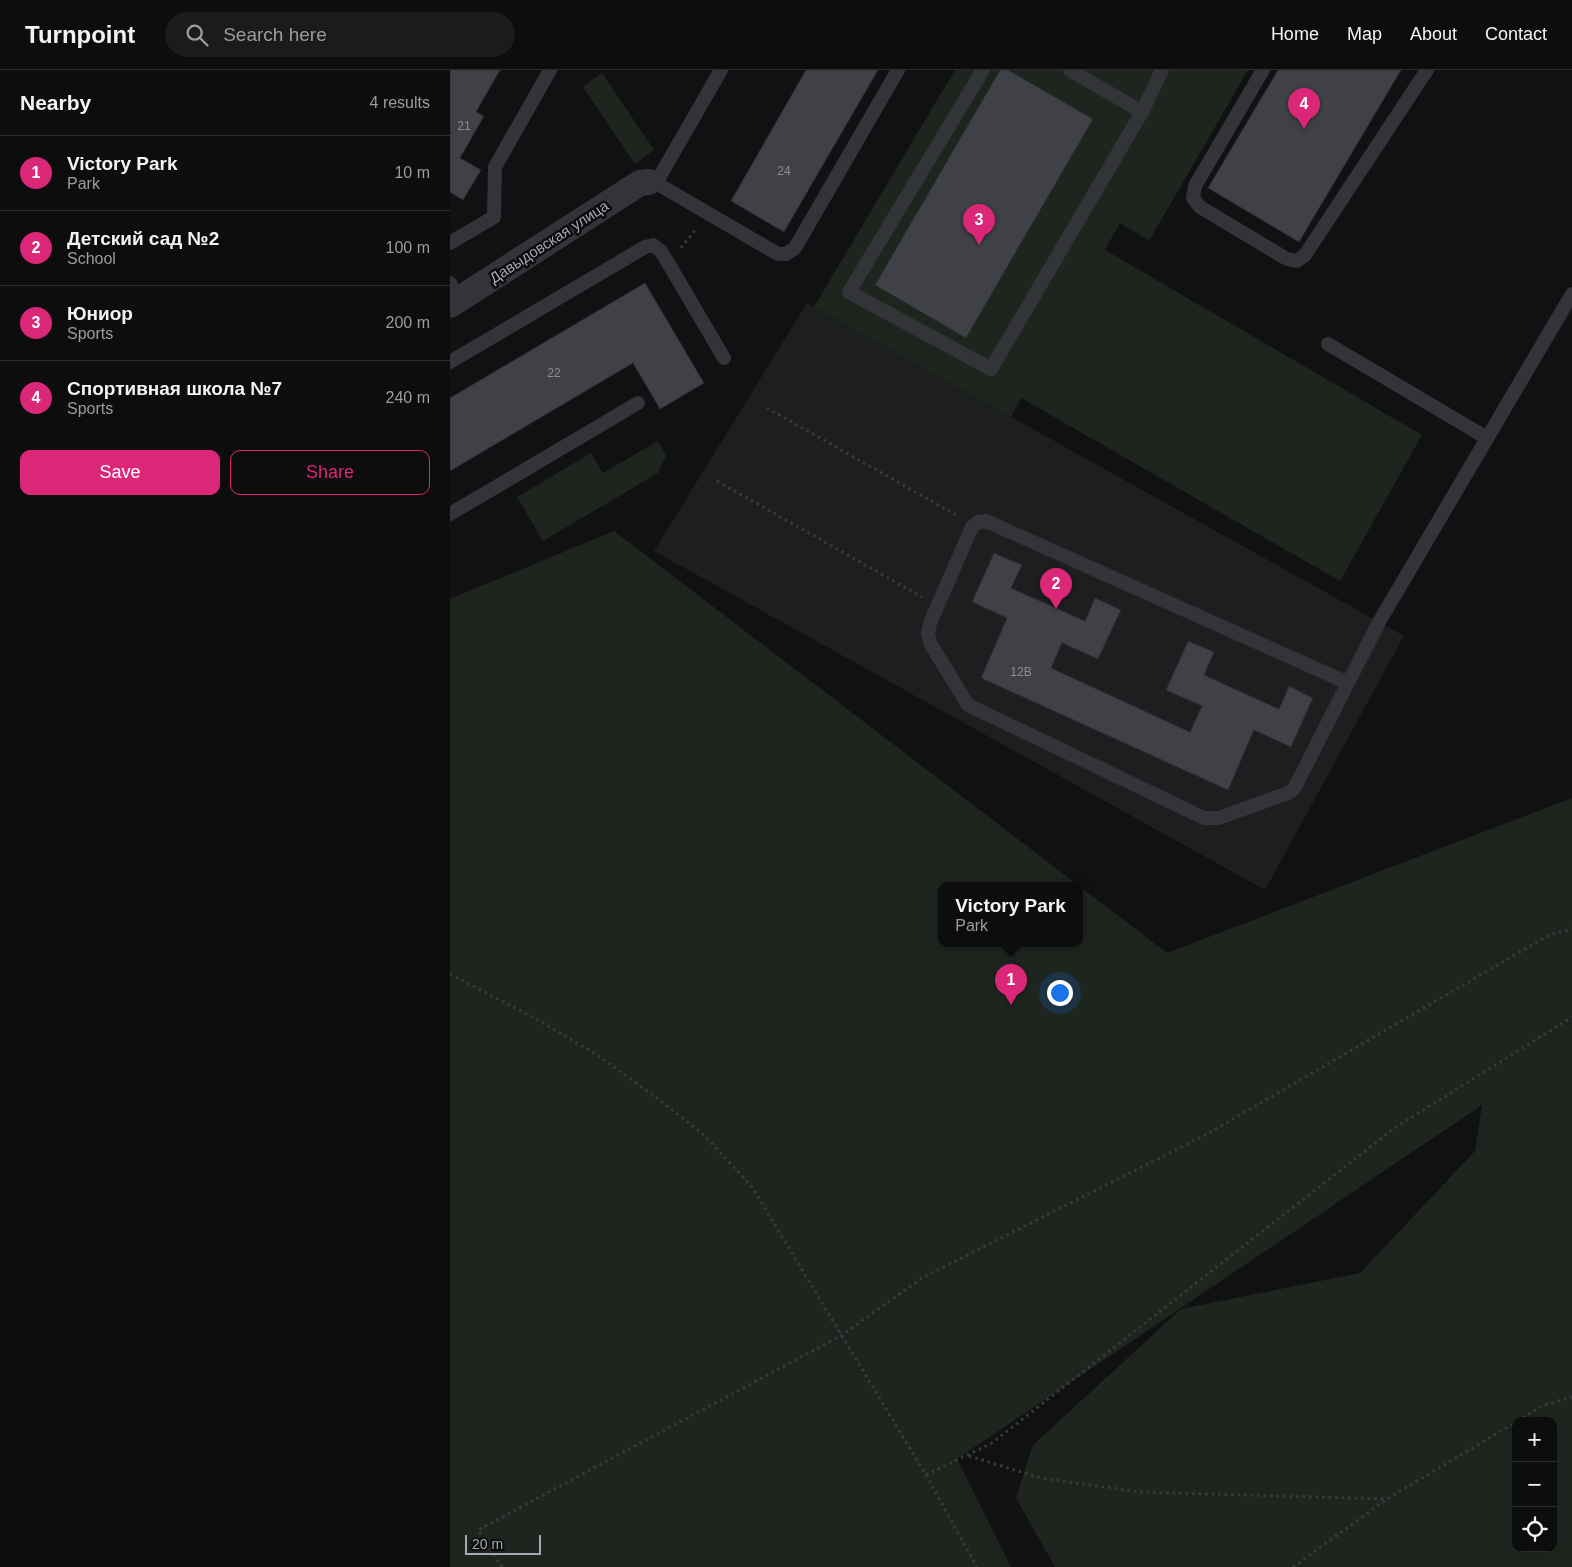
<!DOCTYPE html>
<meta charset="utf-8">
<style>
:root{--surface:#0d0d0e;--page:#1b1b1c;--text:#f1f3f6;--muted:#9a9c9e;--line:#2d2d2e;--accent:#db2777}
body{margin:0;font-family:Helvetica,sans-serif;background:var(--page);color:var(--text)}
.controls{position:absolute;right:15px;bottom:15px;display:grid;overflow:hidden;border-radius:10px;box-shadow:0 5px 20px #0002}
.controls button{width:45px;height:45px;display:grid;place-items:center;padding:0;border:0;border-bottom:1px solid var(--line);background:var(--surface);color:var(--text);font:25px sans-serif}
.scale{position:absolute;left:15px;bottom:12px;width:76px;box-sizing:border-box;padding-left:5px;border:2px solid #a4a9b2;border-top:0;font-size:14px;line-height:18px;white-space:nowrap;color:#a4a9b2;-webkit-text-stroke:4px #0c0c0e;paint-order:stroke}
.you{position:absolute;left:609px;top:922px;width:18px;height:18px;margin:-12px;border:4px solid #fff;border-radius:50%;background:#1a73e8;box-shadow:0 0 0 8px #1a73e833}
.badge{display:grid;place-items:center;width:32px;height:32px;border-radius:50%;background:var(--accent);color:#fff;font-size:16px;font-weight:700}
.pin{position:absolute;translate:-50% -41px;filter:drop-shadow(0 1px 2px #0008)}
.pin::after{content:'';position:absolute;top:26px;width:18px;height:15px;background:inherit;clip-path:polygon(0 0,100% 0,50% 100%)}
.popup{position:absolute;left:488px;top:812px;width:145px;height:65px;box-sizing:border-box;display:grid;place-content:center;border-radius:10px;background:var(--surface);filter:drop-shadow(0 1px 4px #0005);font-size:16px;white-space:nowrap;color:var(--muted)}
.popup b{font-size:19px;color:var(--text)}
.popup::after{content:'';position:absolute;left:50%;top:100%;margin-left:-10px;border:10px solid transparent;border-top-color:var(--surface)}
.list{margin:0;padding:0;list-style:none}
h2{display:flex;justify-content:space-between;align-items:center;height:65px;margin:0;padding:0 20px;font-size:21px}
h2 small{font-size:16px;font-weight:400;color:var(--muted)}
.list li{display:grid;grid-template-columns:32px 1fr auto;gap:15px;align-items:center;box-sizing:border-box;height:75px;padding:0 20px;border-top:1px solid var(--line)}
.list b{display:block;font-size:19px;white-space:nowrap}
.list p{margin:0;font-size:16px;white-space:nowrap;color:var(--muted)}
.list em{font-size:16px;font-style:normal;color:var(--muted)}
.actions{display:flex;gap:10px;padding:15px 20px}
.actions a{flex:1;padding:11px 0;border:1px solid var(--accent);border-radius:10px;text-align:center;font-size:18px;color:var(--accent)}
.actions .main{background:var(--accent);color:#fff}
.icon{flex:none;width:28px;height:28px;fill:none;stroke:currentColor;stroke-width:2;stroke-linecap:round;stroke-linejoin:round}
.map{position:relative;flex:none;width:1122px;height:1497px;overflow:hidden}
header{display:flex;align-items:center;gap:30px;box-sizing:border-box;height:70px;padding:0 25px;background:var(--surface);border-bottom:1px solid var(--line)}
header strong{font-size:24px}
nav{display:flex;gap:28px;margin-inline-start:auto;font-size:18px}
.search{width:350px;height:45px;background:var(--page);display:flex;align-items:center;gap:12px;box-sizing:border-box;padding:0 18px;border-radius:28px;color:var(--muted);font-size:19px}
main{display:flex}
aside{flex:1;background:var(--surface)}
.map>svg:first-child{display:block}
.built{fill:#1d1e20}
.green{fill:#1e251f;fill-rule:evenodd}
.building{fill:#404146;stroke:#2b2c2f}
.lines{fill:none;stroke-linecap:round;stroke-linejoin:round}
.path{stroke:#393a3e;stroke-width:3;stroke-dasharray:2.5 4;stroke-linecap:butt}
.lane{stroke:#333437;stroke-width:14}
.street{stroke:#333437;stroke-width:26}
.labels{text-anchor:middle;stroke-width:5;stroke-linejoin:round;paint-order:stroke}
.number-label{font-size:12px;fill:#8b8f97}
.street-label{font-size:15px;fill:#a4a9b2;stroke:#0c0c0e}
</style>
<header>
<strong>Turnpoint</strong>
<div class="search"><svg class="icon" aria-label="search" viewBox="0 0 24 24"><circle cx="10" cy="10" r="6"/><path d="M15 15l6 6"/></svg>Search here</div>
<nav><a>Home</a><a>Map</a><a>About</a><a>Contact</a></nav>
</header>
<main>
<aside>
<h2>Nearby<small>4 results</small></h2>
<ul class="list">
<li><span class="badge">1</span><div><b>Victory Park</b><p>Park</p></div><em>10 m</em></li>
<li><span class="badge">2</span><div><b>Детский сад №2</b><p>School</p></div><em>100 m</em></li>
<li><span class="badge">3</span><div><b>Юниор</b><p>Sports</p></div><em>200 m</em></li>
<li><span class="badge">4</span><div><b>Спортивная школа №7</b><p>Sports</p></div><em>240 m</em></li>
</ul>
<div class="actions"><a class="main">Save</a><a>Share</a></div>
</aside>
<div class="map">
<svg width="1122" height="1497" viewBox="0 0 1122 1497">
<rect width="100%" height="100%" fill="#111113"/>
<polygon class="built" points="357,233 954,566 815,820 204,481"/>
<g class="green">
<polygon points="505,0 798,0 699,171 670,153 655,180 972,365 890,511 571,328 561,347 364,237"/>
<polygon points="152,3 204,80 185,94 133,17"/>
<polygon points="208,371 216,386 208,403 93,471 67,427 141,383 153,403"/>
<path d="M164,461l553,422 405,-155v769h-517l-39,-69 17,-53 148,-136 179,-36 115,-122 7,-46 -525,354 54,108h-561v-968zM492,816h138v58h-138zM1066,1351h37v127h-37z"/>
</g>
<g class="building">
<polygon points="0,0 50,0 26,42 34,46 10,88 31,100 13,130 0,122"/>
<polygon points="356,0 428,0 334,162 281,131"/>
<polygon points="550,0 558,0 643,49 516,268 425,215"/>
<polygon points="828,0 951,0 849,172 758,118"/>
<polygon points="195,213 254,313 210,339 183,293 0,401 0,328"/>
<polygon points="544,483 572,495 561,518 635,551 645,528 671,540 648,589 612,573 601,598 740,662 752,636 716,620 738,571 764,582 754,605 829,639 839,616 863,628 841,677 804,660 778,720 531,608 557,548 522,532"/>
</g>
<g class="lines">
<g class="path">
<polyline points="231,178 247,158"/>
<polyline points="317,338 506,445"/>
<polyline points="267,411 472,527"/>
<polyline points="0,904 88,950 149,986 208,1029 254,1065 302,1117 476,1405 527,1497"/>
<polyline points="1067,1351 1094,1335 1122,1327"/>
<polyline points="519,1386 591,1408 689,1422 937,1429"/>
<polyline points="476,1405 542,1373 943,1059 1122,947"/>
<polyline points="52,1497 28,1460 392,1265 472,1208 759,1063 1099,865 1122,859"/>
<polyline points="843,1497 937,1429 1066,1352"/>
</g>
<g class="lane">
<polyline points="533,0 399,222 541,299 692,42 712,0"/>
<polyline points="620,0 692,42"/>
<polyline points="813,0 745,116 743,128 750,137 837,189 847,191 855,185 977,0"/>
<polyline points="199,112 206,113 328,184 336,184 345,178 448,0"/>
<polyline points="206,113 271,0"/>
<polyline points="0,173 44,147 45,97 100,0"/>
<polyline points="0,213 8,230"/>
<polyline points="878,274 1037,368"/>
<polyline points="0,292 195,177 203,175 211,181 274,288"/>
<polyline points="0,444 188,333"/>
<polyline points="898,613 536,451 528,452 522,457 480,553 478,563 480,573 518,635 754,748 769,748 838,723 843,720 846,715 929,552 1122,224"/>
</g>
<polyline class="street" points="0,235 190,113 199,112"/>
</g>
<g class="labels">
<g class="number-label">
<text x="14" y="60">21</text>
<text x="334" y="105">24</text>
<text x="104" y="307">22</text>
<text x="571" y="606">12В</text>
</g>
<g class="street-label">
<text transform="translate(99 172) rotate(-33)" y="5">Давыдовская улица</text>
</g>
</g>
</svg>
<div class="controls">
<button>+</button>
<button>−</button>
<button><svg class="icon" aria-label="locate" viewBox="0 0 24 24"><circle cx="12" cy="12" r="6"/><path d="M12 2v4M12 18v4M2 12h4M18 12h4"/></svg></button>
</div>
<div class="scale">20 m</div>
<div class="you"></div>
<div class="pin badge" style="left:561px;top:935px">1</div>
<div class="popup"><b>Victory Park</b>Park</div>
<div class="pin badge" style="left:606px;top:539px">2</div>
<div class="pin badge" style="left:529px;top:175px">3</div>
<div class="pin badge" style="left:854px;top:59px">4</div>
</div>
</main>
